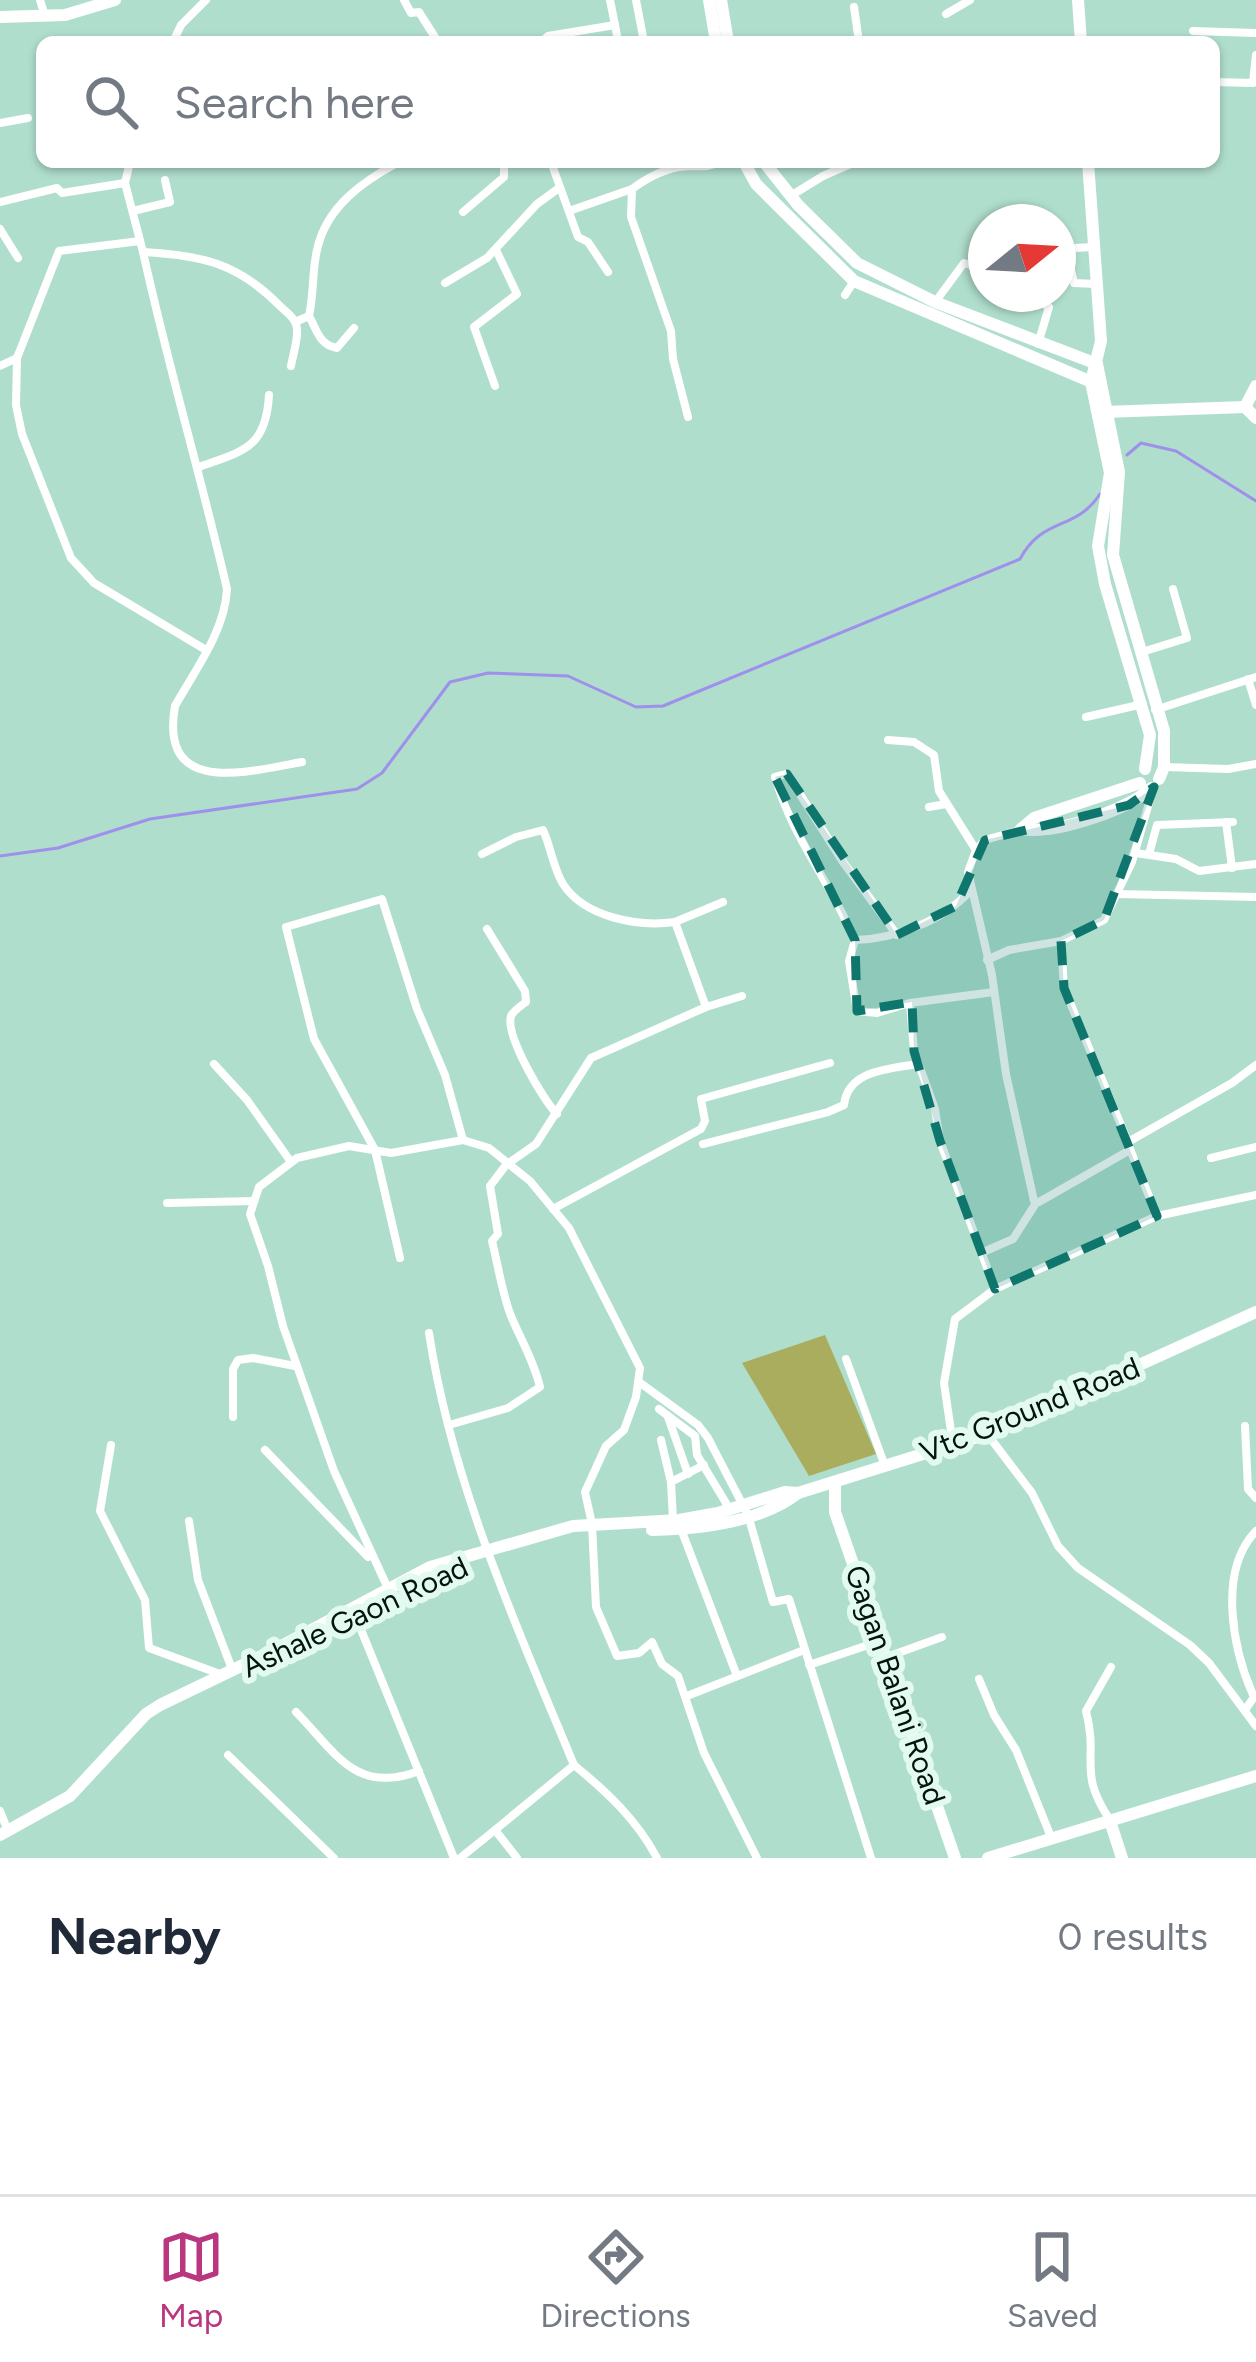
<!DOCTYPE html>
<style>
:root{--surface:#fff;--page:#f6f6f7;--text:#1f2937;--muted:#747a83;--line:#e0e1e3;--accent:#ba3780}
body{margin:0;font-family:Figtree,sans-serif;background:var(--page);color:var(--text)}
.compass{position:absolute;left:968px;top:204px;width:108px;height:108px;border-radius:50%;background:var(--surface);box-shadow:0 3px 9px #0004;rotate:72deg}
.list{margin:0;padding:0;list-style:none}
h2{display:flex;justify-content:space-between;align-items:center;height:156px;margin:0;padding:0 48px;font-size:51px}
h2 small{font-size:39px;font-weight:400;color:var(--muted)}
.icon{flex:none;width:66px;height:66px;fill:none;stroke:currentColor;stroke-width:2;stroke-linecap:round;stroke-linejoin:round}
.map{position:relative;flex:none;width:1256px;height:1858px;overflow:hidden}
.search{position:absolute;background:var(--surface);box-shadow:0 3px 9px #0004;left:36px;right:36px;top:36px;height:132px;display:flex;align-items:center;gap:30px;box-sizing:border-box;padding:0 42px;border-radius:18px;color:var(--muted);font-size:45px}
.sheet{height:336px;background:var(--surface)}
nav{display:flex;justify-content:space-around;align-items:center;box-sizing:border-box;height:168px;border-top:3px solid var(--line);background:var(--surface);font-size:33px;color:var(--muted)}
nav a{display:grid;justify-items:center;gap:6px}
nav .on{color:var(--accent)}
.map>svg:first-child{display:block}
.green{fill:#aaad5d}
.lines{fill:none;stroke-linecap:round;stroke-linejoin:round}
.stream{stroke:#9f90eb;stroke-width:3}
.street{stroke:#fff;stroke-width:8}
.secondary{stroke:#fff;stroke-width:12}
.marked{fill:#0f766e;fill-opacity:0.2;stroke:#0f766e;stroke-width:9;stroke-dasharray:24 15;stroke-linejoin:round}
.labels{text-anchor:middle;stroke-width:12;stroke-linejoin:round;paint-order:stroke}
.street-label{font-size:30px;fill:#04150f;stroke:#e3faf1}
</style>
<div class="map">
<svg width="1256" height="1858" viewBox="0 0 1256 1858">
<rect width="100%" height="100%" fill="#b0decd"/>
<polygon class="green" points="825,1335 876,1454 809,1476 742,1363"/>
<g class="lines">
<g class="stream">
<polyline points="1127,455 1141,443 1176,451 1256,501"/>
<path d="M0,856l58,-8 92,-29 207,-30 25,-16 68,-91 38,-9 80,3 68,31 27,-1 357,-147c23,-43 55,-27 80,-65"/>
</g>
<g class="street">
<polyline points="40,0 45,16"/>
<polyline points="404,0 411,13 419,12 438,42"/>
<polyline points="610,0 615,25"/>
<polyline points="636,0 644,42"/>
<polyline points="854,7 859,42"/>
<polyline points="946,14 970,0"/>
<polyline points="1193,31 1256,33"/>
<polyline points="173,42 181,25 206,0"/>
<polyline points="541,42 548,36 615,25 618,41"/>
<polyline points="778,42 790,42"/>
<polyline points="1214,82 1253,83 1256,55"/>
<polyline points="0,123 28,118"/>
<path d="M130,162l-5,21 18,69c58,3 95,11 137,54 7,7 16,12 17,23 1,11 -4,26 -6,37"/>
<polyline points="551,162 578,237 588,242 608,272"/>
<polyline points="792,195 823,176 855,162"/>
<polyline points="0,202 57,188 62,193 125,183"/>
<polyline points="133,211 170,202 165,180"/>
<polyline points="569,211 632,189"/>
<polyline points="463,212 504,177 504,162"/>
<polyline points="0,229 18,258"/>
<polyline points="140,241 59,251 17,358 16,405 22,434 71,558 94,583 206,650"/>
<polyline points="1094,247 1074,248 1068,258 1074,283 1096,284"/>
<path d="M143,252c25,114 58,224 84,337 -2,42 -32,81 -52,117 -16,91 72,66 127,56"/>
<polyline points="445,283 487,258 537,204 559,188"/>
<polyline points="1027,294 1049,307 1038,344"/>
<polyline points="845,295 854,281"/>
<polyline points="936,301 964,263 986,270"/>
<path d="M309,316c8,14 10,29 28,32l17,-20"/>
<path d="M295,322l14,-6c5,-22 3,-45 8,-66 9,-43 46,-69 82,-88"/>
<polyline points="0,366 17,358"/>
<polyline points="495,386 474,327 517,294 496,250"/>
<path d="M688,417l-15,-58 -2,-28 -40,-114 1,-28c15,-11 29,-19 47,-22 16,-3 26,3 40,-5"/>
<path d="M199,467c45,-16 67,-19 70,-72"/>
<polyline points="1142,652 1187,638 1173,589"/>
<polyline points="1248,679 1256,705"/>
<polyline points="1155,710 1256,677"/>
<polyline points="1086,717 1143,704"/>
<polyline points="888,740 914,742 934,755 939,791 976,850"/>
<polyline points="1164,767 1228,769 1256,764"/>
<polyline points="929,807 946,804"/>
<polyline points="1226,822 1232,868"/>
<polyline points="1020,830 985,840 976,850 968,872 992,975 1006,1074 1034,1201 1039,1202 1130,1150"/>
<polyline points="1136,853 1176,859 1199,871 1256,864"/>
<path d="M482,854l34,-17 27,-7c8,17 10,38 20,54 22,34 76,43 112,38"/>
<polyline points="1149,854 1157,825 1233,822"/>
<polyline points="1116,894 1256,897"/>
<path d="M487,929l38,62 1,11c-4,3 -13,9 -15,14 -6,19 32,84 46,98"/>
<path d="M897,935l-54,-73 -56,-88 -12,3c17,60 56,106 80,163 40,-1 88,-19 115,-49"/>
<polyline points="855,940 849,961 857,1011 877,1013 910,1003 994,992"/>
<polyline points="1061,941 1064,988 1128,1142 1232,1083 1256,1065"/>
<polyline points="987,960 1009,950 1061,941 1104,920 1132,862 1153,789"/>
<polyline points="910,1003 914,1051 935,1109 940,1141 995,1289"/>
<polyline points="706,1007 742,996"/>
<polyline points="214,1064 247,1100 291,1162"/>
<polyline points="463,1140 489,1148 530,1181 569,1228 640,1368 636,1397 624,1430 606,1446 585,1492 592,1524 596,1607 617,1656 639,1653 652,1642 662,1664 678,1676 704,1753 757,1858"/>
<path d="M703,1144l125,-32 16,-7c4,-35 45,-36 74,-41"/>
<polyline points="1130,1149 1157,1216"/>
<polyline points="1211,1158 1256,1147"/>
<polyline points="167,1203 254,1201"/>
<polyline points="553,1209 701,1129 705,1121 701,1099 830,1063"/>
<polyline points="981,1253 1013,1239 1036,1203"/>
<polyline points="400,1258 375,1150 314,1039 286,927 382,899 417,1009 445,1075 463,1140"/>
<path d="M429,1333c23,151 87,292 145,432l-79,65"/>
<polyline points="846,1359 885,1466"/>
<polyline points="639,1382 698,1425 708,1438 748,1515 773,1602 789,1599 871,1858"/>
<polyline points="659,1409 695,1436 697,1455 729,1508"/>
<polyline points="233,1417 233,1369 238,1360 253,1358 295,1366"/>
<polyline points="668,1417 688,1474"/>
<path d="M449,1425l59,-17 32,-21c-6,-26 -19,-47 -29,-71 -9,-23 -13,-51 -19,-75l6,-7 -8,-48 16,-21 30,-21 55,-86 115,-51 -31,-85 48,-20"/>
<polyline points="1245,1426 1248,1489 1256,1498"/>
<polyline points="988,1435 1032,1493 1058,1546 1078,1568 1190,1645 1209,1663 1256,1726"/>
<polyline points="661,1440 671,1482"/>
<polyline points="111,1445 100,1511 145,1600 149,1648 220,1674"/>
<polyline points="953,1445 944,1383 955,1319 995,1289 1157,1216 1256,1195"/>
<polyline points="265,1450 368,1557"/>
<polyline points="673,1520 671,1482 704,1465"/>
<polyline points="189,1521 198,1580 232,1669"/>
<polyline points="681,1529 737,1676"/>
<polyline points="391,1595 334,1471 283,1326 268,1266 250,1214 259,1187 297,1158 349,1146 391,1153 463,1140"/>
<polyline points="353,1610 454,1858"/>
<polyline points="887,1657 942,1637"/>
<polyline points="809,1665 880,1641"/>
<polyline points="979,1679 994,1715 1016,1750 1051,1837"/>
<polyline points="687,1696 804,1650"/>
<path d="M1245,1710l9,-13c-21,-46 -37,-126 2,-166"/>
<path d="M296,1712c40,41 60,83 123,59"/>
<polyline points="228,1755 334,1858"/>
<path d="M574,1765c33,27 63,55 83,93"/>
<polyline points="0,1811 8,1831"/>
<path d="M1110,1820c-33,-49 -11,-59 -24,-109l25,-44"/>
<polyline points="460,1858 495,1830 517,1858"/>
</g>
<g class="secondary">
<polyline points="709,0 716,42"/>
<polyline points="721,0 728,42"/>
<polyline points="1078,0 1081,42"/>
<polyline points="0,17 65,15 115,0"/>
<polyline points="744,162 756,184 854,281 1101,386"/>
<polyline points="764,162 798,205 857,263 935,302 1097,364"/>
<polyline points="1088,162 1101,341 1091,382 1110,473 1098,546 1105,584 1150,735 1145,769"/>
<polyline points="1097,364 1119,472 1113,555 1164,731 1164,767 1159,779"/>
<polyline points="1256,386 1245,407 1256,418"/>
<polyline points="1104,412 1245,407"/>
<path d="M1021,829c32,6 106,-18 130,-41"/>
<polyline points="1021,829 1034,818 1140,783"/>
<polyline points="835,1482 835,1512 955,1858"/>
<path d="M652,1530c46,-1 109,-8 146,-37"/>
<polyline points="1110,1821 1122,1858"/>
<polyline points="0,1835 70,1796 146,1714 160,1705 268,1653 430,1567 573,1526 679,1520 718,1513 785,1492 798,1493 987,1434 1256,1312"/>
<polyline points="988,1858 1256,1776"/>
</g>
</g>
<path class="marked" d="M787,774l110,161 59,-29 29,-66 144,-35 25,-18 -50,133 -43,21 3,47 93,228 -162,73 -55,-148 -26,-90 -2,-49 -55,9 -2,-71 -80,-163z"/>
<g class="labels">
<g class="street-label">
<text transform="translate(1030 1410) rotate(-22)" y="10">Vtc Ground Road</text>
<text transform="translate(355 1617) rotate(-25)" y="10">Ashale Gaon Road</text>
<text transform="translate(895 1685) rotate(71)" y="10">Gagan Balani Road</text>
</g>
</g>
</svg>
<svg class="compass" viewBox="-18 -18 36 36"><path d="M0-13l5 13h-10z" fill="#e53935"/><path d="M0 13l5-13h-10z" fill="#747a83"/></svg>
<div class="search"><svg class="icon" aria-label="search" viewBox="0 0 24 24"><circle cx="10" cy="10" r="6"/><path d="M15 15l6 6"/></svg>Search here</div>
</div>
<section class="sheet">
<h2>Nearby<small>0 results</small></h2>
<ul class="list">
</ul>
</section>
<nav>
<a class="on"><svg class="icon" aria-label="map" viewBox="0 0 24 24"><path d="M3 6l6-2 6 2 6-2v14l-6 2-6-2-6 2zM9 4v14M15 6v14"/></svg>Map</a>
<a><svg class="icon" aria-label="directions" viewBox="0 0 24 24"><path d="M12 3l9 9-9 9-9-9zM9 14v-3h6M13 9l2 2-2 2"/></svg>Directions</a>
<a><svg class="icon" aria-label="saved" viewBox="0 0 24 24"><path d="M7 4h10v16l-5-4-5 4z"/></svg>Saved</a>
</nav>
